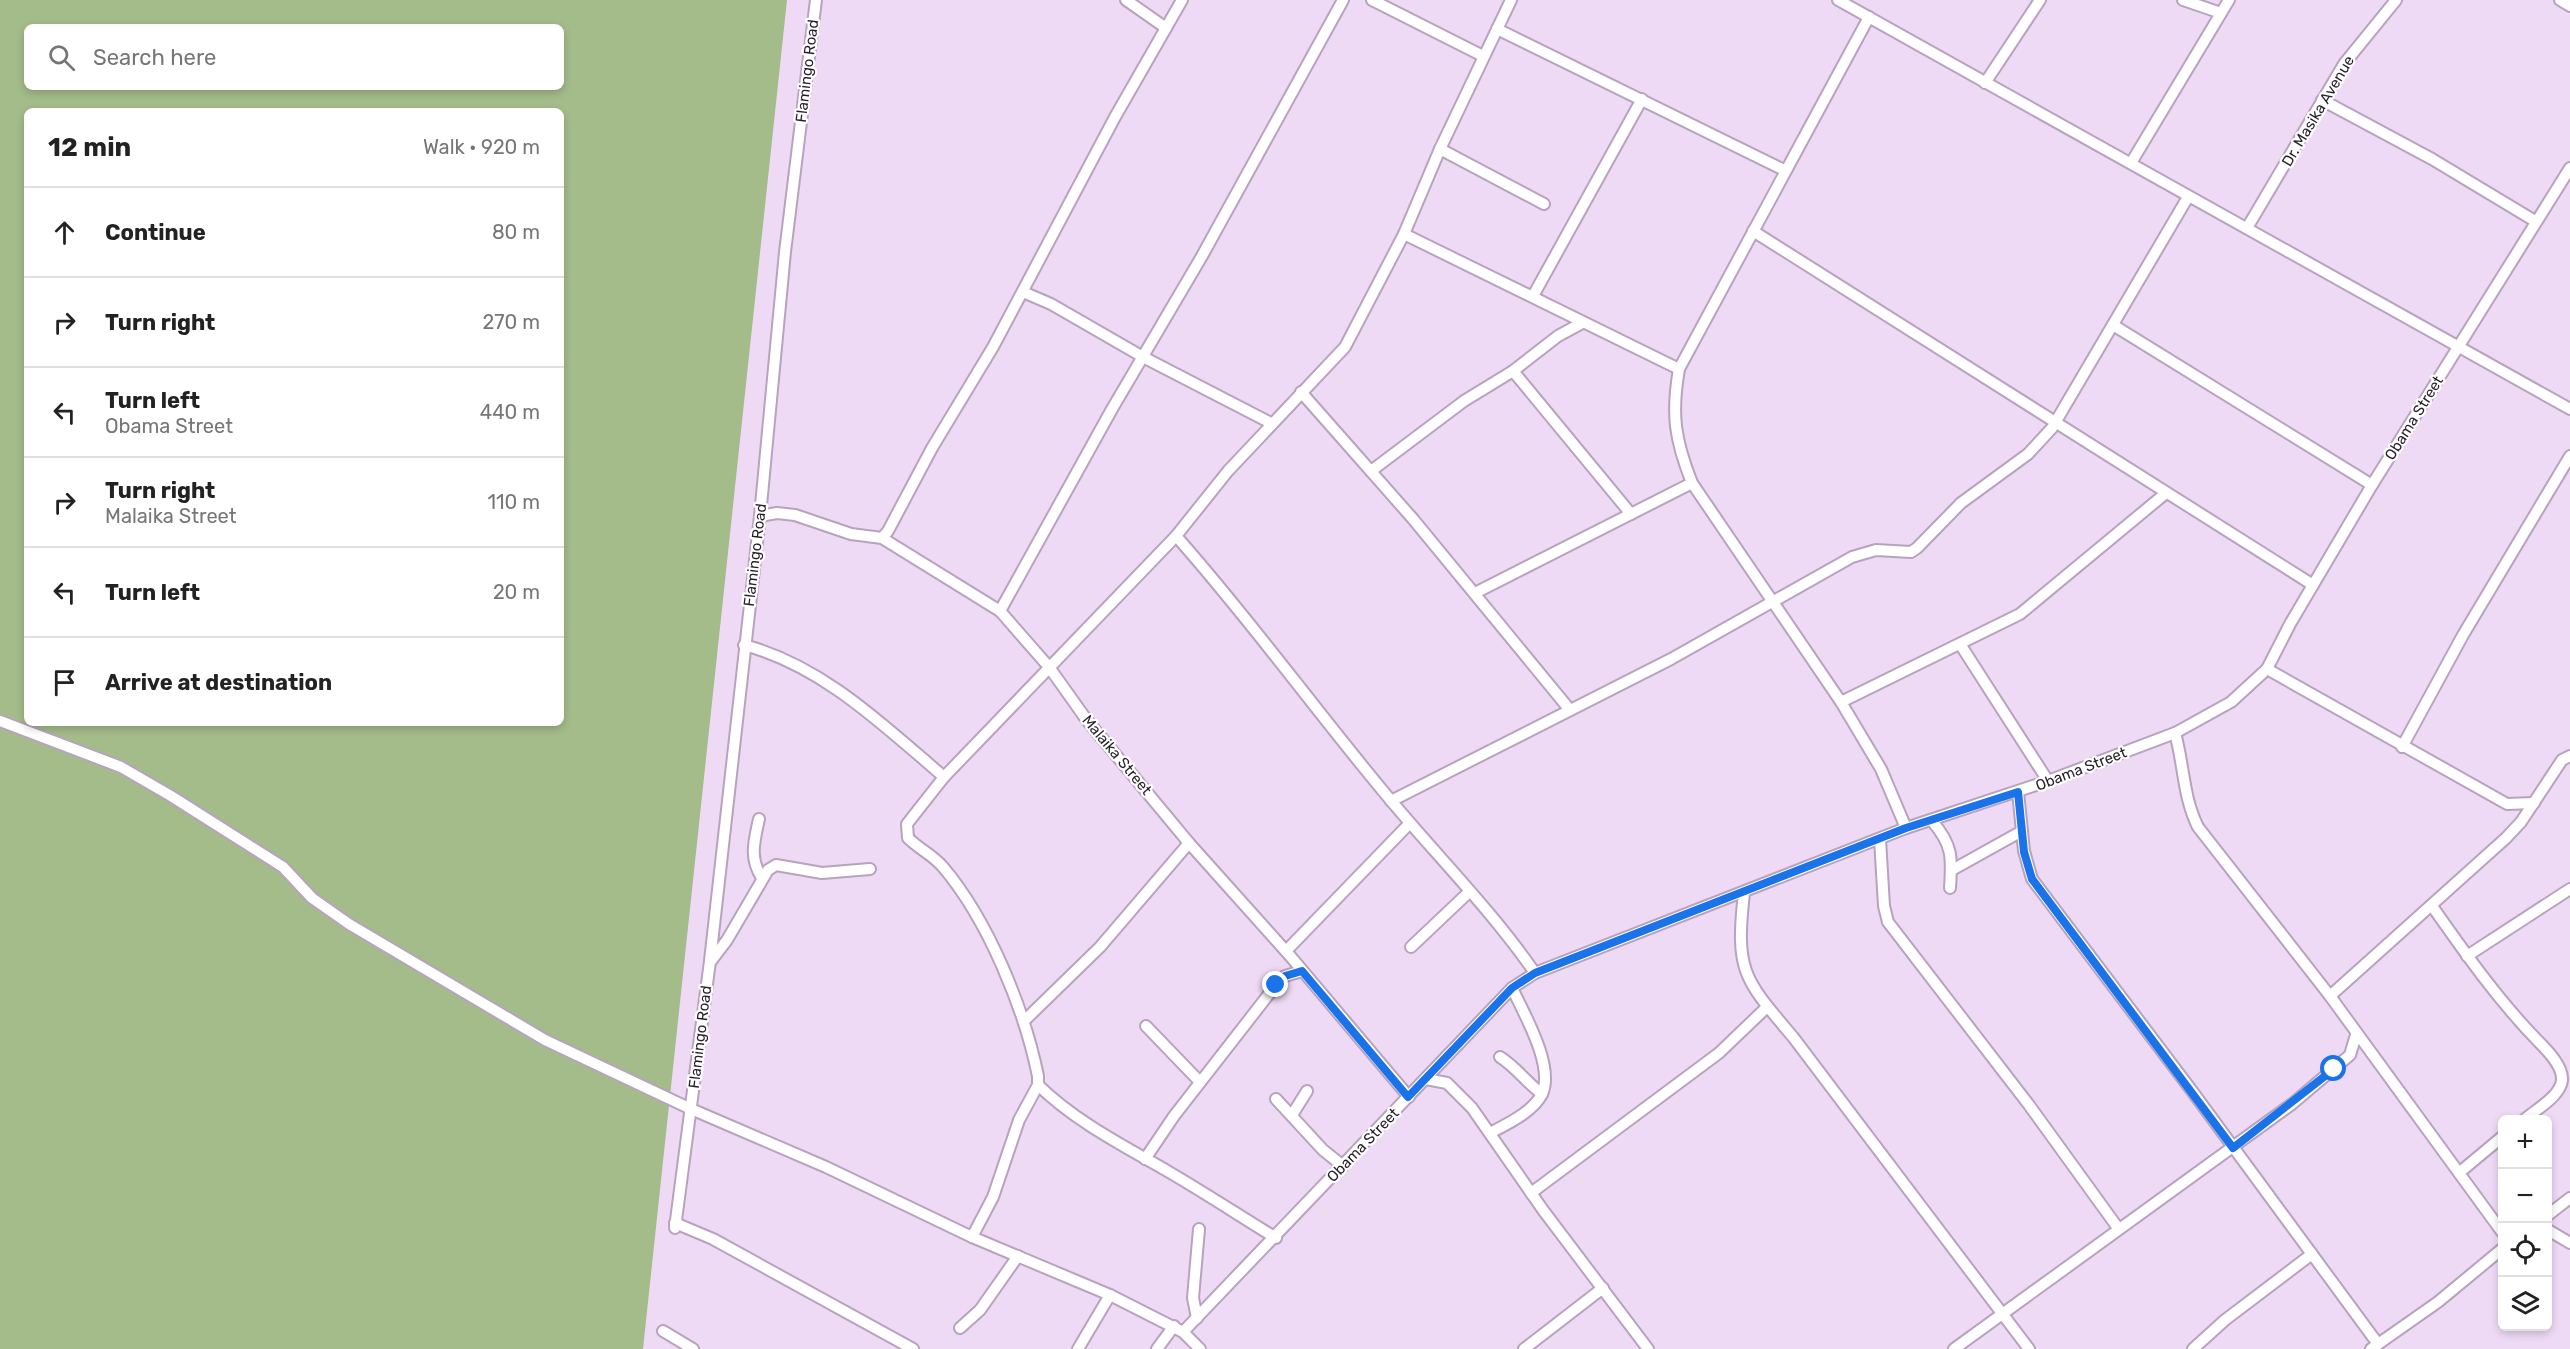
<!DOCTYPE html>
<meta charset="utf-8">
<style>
:root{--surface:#fff;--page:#f6f6f6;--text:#222;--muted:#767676;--line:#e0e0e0}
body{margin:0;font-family:Rubik,sans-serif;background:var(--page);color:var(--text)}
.controls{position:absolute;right:18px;bottom:18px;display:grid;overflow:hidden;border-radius:9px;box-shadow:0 3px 9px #0003}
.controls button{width:54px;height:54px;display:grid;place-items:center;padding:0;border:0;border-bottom:2px solid var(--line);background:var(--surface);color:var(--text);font:30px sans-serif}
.stop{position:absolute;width:18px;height:18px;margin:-14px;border:4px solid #1a73e8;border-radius:50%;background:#fff}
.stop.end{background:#1a73e8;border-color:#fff;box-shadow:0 2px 6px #0008}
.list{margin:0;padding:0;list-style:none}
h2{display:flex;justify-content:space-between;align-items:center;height:78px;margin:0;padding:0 24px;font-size:26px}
h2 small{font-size:20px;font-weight:400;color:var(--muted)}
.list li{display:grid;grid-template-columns:39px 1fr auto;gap:18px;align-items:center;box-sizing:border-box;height:90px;padding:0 24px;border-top:2px solid var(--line)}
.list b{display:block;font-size:22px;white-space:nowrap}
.list p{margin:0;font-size:20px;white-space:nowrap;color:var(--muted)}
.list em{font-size:20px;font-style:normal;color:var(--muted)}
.icon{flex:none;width:33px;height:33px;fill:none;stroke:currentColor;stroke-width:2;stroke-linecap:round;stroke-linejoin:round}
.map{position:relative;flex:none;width:2570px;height:1349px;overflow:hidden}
.search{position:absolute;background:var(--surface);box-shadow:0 3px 9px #0003;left:24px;top:24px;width:540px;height:66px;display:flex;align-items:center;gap:15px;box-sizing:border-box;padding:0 21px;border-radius:9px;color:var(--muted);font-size:22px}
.panel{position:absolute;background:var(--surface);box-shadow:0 3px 9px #0003;left:24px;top:108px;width:540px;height:618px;border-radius:9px}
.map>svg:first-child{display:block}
.green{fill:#a4bc8a;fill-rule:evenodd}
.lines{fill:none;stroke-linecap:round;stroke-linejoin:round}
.minor-casing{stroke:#b8a3be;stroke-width:14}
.minor{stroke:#fff;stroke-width:10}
.route{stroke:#1a73e8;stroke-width:8}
.labels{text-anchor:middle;stroke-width:4.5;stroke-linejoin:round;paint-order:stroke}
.street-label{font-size:15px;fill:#261f29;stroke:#fff}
</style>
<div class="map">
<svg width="2570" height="1349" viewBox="0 0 2570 1349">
<rect width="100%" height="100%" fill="#efdaf6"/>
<path class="green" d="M0,0h787l-144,1349h-643zM27,27h534v60h-534zM27,111h534v612h-534z"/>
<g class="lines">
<g class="minor-casing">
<g id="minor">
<polyline points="1126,0 1166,28"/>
<polyline points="1372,0 1483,56"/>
<polyline points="1838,0 2570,409"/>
<polyline points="2183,0 2221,13"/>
<polyline points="2560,0 2570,6"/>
<path d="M1869,17l-190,352c-8,46 -4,71 13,114l149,219 40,67 25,59"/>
<polyline points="1497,29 1784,170"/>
<polyline points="1985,83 2040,0"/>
<polyline points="2322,100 2432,159 2535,221"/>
<polyline points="1440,149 1544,204"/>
<polyline points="2131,163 2229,0"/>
<polyline points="2247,228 2344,64 2396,0"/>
<polyline points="1753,231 2313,585"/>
<polyline points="1404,234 1679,369"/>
<polyline points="1023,292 1051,304 1143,357 1271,423"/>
<polyline points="1533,296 1642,99"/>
<polyline points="2113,325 2372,485"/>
<polyline points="1513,371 1631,514"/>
<polyline points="1301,392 1413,519 1570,710"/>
<polyline points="1371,471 1464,401 1513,371 1558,336 1582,323"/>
<polyline points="760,516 777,513 795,515 851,534 882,538 1000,611 1049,667 1086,719 1189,843 1291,957 1409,1097"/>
<path d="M1176,536c73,82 137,171 207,255 50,61 107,117 152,182"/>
<polyline points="882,538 888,531 932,448 993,347 1115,117 1182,0"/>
<polyline points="1475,593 1692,483"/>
<polyline points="1000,611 1112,409 1202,256 1343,0"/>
<polyline points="1960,644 2048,781"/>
<path d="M744,645c79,21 139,80 200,132"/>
<polyline points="2267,669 2507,804 2534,803"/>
<polyline points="1841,702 2020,614 2166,493"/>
<polyline points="0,721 121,767 171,796 283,867 312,898 349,924 545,1040 691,1109 826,1167 972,1237 1110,1295 1183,1332 1200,1349"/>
<path d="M2175,733c9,32 8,64 23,94l132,169 172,236"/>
<polyline points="2402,747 2463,635 2570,456"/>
<polyline points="2018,792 2024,851 2032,879 2192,1091 2378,1344"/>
<polyline points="1391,801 1671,659 1852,557 1876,550 1911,552 1917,548 1961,503 2028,454 2052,428 2188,197"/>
<path d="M759,819c-5,23 -10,39 3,59"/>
<path d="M1932,821c21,24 20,37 18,67"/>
<polyline points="1880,839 1884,906 1888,922 2029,1105 2118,1228"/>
<polyline points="1952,870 2022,831"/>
<path d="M1744,893c-9,79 0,86 49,144l236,312"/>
<path d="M2432,906c33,47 66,94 106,135 9,9 25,25 24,39 -1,16 -27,30 -38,40"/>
<polyline points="1411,947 1469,892"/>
<polyline points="1286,951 1409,824"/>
<polyline points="2467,956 2570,889"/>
<polyline points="711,961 727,940 768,870 776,865 822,873 870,869"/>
<polyline points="2330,996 2506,838 2521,822 2562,760 2570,756"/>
<polyline points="1024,1021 1100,947 1189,843"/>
<polyline points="1146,1026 1200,1082"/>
<path d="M1500,1057c16,10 26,25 42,37"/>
<polyline points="1426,1079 1447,1083 1472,1108 1543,1210 1648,1349"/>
<path d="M1038,1085c38,37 86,61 131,87 36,21 71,44 107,66"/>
<polyline points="1276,1099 1323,1150 1343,1166"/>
<polyline points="1292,1115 1307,1091"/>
<path d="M1490,1133c17,-9 43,-21 52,-39 13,-28 -19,-82 -30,-106"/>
<polyline points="1145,1159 1174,1116 1276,985 1285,976 1302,971"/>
<polyline points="2460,1172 2502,1137"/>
<polyline points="1531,1193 1719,1053 1767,1007"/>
<polyline points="2548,1215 2570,1198"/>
<polyline points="675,1223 713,1239 913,1349"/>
<polyline points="675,1228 710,961 760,516 785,252 816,0"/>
<polyline points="2548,1230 2570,1243"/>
<path d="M972,1237l21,-40 26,-77 19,-35v-9c-14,-68 -50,-156 -95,-209 -10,-12 -24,-18 -35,-29l-1,-14 37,-47 232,-241 52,-65 117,-124 59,-113 36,-85 71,-149"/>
<polyline points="1197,1318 1193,1298 1199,1229"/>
<polyline points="960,1328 980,1310 1018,1256"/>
<polyline points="663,1331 693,1349"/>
<polyline points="1183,1332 1512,988 1535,973 1906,828 2048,781 2175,733 2231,702 2267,669 2290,624 2372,485 2570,168"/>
<polyline points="1078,1349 1110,1295"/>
<polyline points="1157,1349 1174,1326"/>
<polyline points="1524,1349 1603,1288"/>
<polyline points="1954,1349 2292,1104 2350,1055 2356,1035"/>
<polyline points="2193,1349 2225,1320 2312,1254"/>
<polyline points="2371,1349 2438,1302 2502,1249"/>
</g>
</g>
<use href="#minor" class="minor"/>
</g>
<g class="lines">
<polyline class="route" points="1276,985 1285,976 1302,971 1408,1097 1512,988 1535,973 1906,828 2018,792 2024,852 2032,879 2233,1148 2334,1069"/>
</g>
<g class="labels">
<g class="street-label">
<text transform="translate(807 71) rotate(-83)" y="5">Flamingo Road</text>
<text transform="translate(2318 111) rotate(-59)" y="5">Dr. Masika Avenue</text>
<text transform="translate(2414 418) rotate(-58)" y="5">Obama Street</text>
<text transform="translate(755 555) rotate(-83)" y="5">Flamingo Road</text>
<text transform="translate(1117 755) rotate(50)" y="5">Malaika Street</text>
<text transform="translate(2081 769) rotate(-21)" y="5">Obama Street</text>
<text transform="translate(700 1037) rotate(-83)" y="5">Flamingo Road</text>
<text transform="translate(1363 1145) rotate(-46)" y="5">Obama Street</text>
</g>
</g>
</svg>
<div class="controls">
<button>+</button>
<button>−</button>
<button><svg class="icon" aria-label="locate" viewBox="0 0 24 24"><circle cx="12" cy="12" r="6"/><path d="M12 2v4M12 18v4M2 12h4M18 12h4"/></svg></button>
<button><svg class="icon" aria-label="layers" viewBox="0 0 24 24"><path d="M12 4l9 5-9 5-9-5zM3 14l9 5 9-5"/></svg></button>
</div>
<div class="stop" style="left:2334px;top:1069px"></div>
<div class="stop end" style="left:1276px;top:985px"></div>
<div class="search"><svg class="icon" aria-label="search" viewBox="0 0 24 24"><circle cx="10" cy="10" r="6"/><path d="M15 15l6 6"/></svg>Search here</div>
<section class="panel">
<h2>12 min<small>Walk · 920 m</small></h2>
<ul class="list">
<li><svg class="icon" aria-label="ahead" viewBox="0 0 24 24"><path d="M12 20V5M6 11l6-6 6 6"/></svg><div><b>Continue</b></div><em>80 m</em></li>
<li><svg class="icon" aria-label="right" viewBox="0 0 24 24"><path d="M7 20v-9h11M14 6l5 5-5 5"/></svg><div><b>Turn right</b></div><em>270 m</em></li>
<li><svg class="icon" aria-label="left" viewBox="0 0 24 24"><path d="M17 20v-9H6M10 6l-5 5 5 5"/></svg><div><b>Turn left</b><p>Obama Street</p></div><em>440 m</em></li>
<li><svg class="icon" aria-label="right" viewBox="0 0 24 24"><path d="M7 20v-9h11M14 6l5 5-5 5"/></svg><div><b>Turn right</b><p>Malaika Street</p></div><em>110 m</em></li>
<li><svg class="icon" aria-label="left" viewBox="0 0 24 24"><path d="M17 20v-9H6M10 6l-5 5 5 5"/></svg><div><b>Turn left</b></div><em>20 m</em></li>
<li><svg class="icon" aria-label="arrive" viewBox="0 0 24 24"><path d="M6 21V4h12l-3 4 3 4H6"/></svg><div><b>Arrive at destination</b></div></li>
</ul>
</section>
</div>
